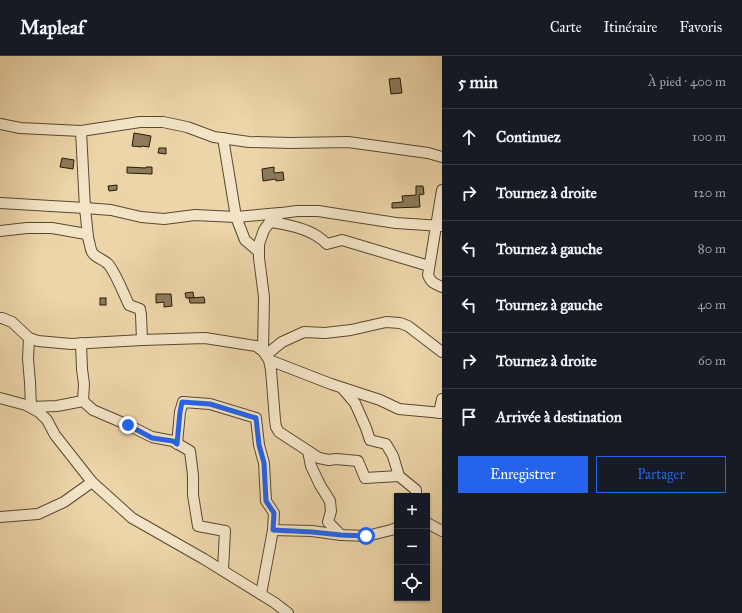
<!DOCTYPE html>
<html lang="fr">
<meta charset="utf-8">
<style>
:root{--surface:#171b24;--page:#20242c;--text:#f1f3f6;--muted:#9ea1a6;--line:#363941;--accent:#2563eb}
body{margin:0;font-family:"IM FELL Great Primer",serif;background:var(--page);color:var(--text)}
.controls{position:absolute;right:12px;bottom:12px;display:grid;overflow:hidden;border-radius:0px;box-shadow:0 1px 3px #0004}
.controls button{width:36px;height:36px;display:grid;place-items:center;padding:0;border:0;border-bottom:1px solid var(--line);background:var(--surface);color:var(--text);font:20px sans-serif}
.stop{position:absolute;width:12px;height:12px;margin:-9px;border:3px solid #2563eb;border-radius:50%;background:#fff}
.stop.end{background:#2563eb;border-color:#fff;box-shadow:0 1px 4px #0008}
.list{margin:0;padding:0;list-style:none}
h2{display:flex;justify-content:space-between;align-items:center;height:52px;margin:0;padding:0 16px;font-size:17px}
h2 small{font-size:13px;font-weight:400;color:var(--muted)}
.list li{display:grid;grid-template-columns:26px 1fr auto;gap:12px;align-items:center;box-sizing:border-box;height:56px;padding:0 16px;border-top:1px solid var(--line)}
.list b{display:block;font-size:15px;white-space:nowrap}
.list em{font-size:13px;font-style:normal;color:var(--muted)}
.actions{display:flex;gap:8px;padding:12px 16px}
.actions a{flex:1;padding:9px 0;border:1px solid var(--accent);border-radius:0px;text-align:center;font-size:14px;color:var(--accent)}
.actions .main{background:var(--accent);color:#fff}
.icon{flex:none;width:22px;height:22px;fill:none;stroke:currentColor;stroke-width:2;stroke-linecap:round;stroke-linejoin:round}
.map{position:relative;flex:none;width:442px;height:557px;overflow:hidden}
header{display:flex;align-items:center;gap:24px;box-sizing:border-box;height:56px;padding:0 20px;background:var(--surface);border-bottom:1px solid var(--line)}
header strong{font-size:19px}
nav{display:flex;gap:22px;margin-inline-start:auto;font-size:14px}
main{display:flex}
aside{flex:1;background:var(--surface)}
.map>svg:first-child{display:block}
.building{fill:#8d7b5c;stroke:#271a08}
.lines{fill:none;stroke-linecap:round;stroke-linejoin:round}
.minor-casing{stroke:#584930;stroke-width:12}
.minor{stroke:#f3e4c7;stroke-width:10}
.route{stroke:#2563eb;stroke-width:5}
</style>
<header>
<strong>Mapleaf</strong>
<nav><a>Carte</a><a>Itinéraire</a><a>Favoris</a></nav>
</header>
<main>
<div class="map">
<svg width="442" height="557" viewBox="0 0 442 557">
<rect width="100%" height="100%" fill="#ecd5a9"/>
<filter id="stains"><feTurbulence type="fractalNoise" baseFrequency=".005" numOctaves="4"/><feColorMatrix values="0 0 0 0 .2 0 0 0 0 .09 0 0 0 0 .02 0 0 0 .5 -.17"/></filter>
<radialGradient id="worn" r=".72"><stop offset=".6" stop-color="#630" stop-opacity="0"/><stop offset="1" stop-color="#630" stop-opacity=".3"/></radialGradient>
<g class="building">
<polygon points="400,22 402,37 391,38 389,23"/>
<polygon points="134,77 151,80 149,91 141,90 141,91 132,90"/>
<polygon points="159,92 166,92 166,98 158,97"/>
<polygon points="62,102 74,104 73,113 60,111"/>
<polygon points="127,111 146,112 146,111 152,111 152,118 127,117"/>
<polygon points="274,111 274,117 283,116 284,124 276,125 276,123 263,125 262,113"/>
<polygon points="117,129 117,134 109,135 108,130"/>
<polygon points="416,130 423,130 424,138 419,139 420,151 392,152 392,147 403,146 402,140 416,139"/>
<polygon points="193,236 194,242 186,242 185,237"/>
<polygon points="156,238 171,238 172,250 164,251 164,246 156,247"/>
<polygon points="204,241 205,247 190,247 189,242"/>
<rect x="100" y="242" width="6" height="7"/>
</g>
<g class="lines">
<g class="minor-casing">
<g id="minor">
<polyline points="0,68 20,72 81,75 140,66 163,66 187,71 214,81 249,86 291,87 348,86 428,97 442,101"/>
<polyline points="81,75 85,152 88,181"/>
<polyline points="223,82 236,161 245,184 259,196"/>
<path d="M442,134l-14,85c3,8 7,9 14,12"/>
<polyline points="0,147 85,152 111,154 141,161 164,163 195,159 236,161 280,157"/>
<path d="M270,166c15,2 33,5 47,14 3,2 7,5 10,8l15,-4 87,26"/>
<path d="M0,175l27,-3h25l34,6c4,5 3,12 6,18 3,6 12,7 17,13 8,11 14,27 20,40l11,4 1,6 1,25"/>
<polyline points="0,262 2,262 12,266 29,282 38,285 71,288 142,284 205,282 256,290 263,295 269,304 271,314 275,364 276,371 279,376 319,402 329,404 336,403 358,405 365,422 399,420"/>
<polyline points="29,282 28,303 30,326 31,351 57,350 83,345 93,354 128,369 152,381 173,385 190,395 193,419 193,439 198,470 225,475 223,514"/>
<polyline points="81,287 82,313 84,328 83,345"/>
<polyline points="263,295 264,241 259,202 259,188 264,174 272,163 282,157 297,155 318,155 396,167 442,170"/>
<polyline points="266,299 282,286 304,276 325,277 351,274 386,266 400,267 408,270 442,296"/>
<polyline points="269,304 331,328 380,344 399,353 442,357"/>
<polyline points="342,332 355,347 366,372 370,384 386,388 393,400 399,420 416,434 416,440"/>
<polyline points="0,342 26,349 39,356 47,364 55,379 92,426 132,462 204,503 275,547 288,557"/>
<polyline points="439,357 442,343"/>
<polyline points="177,388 180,356 183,346 210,348 256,362 259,389 264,407 266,445 274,457 273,474 261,538"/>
<polyline points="308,395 311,410 320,429 330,445 331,455 328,466 341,479"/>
<polyline points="0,461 38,458 64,446 92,426"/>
<polyline points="427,467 442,475"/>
<polyline points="273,474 312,475 341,479 367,480 391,474 397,472"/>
</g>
</g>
<use href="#minor" class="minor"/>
</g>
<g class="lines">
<polyline class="route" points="128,369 152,382 173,385 177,388 180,356 182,346 210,348 256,362 259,389 264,407 266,445 274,457 273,474 312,476 341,479 366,480"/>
</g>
<rect width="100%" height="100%" filter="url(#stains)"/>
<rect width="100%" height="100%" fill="url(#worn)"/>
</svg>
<div class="controls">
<button>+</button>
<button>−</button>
<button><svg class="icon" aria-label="locate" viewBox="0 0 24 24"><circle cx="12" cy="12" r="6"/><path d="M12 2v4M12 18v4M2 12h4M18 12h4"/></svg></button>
</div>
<div class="stop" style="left:366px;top:480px"></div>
<div class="stop end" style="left:128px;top:369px"></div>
</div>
<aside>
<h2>5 min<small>À pied · 400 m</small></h2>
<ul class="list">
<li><svg class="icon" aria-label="ahead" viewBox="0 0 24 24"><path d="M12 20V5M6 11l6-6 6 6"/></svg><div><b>Continuez</b></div><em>100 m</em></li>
<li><svg class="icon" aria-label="right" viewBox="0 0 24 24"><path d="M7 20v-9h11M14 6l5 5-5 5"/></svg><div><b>Tournez à droite</b></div><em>120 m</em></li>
<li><svg class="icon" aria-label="left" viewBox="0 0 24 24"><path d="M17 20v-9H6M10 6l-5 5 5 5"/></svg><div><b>Tournez à gauche</b></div><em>80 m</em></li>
<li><svg class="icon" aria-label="left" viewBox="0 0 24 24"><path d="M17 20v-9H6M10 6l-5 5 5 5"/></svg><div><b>Tournez à gauche</b></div><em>40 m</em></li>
<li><svg class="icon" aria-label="right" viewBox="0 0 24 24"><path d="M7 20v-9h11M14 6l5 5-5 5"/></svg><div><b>Tournez à droite</b></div><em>60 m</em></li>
<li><svg class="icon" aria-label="arrive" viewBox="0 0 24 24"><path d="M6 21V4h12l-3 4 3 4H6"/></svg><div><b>Arrivée à destination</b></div></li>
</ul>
<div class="actions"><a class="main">Enregistrer</a><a>Partager</a></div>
</aside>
</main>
